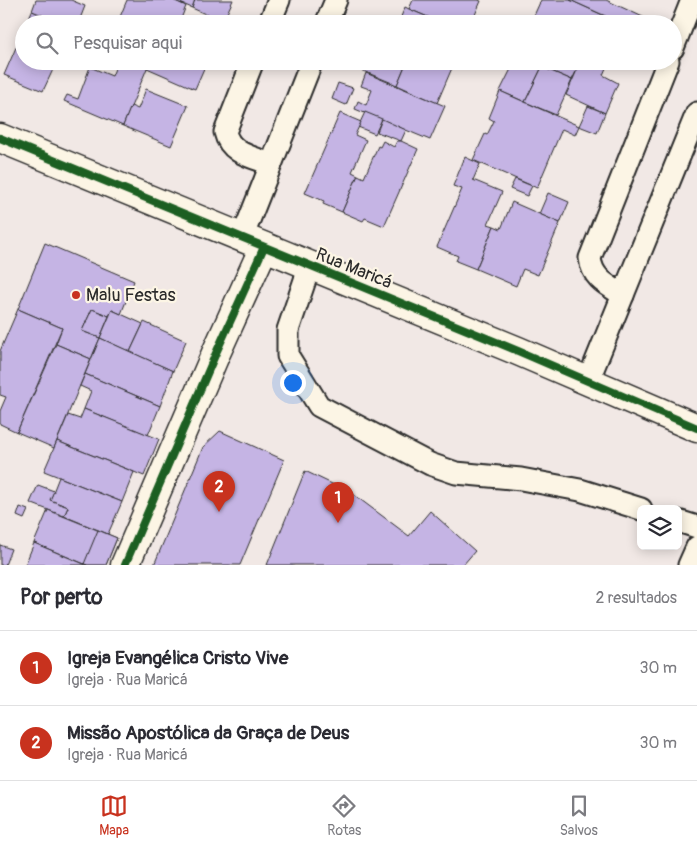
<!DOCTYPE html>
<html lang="pt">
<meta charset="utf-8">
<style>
:root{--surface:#fff;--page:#f2f2f3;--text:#2b2b33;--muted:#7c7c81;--line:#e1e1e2;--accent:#c8321e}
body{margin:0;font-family:Pangolin,sans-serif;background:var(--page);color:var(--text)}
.controls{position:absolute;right:15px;bottom:15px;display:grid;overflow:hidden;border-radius:8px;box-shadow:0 2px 12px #0003}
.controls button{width:45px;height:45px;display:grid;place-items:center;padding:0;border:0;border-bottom:1px solid var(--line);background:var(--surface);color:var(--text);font:25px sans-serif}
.you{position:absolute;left:292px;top:382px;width:18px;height:18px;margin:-12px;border:4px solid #fff;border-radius:50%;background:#1a73e8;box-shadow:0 0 0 8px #1a73e833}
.badge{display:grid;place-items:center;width:32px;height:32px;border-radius:50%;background:var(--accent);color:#fff;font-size:16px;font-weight:700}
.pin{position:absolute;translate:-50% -41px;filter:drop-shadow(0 1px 2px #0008)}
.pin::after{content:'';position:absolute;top:26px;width:18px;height:15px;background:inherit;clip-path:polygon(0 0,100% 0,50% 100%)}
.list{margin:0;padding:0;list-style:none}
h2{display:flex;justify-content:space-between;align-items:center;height:65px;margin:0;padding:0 20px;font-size:21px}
h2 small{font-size:16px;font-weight:400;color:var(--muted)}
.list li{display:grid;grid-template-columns:32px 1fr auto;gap:15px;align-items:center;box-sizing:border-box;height:75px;padding:0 20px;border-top:1px solid var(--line)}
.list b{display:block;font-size:19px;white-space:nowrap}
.list p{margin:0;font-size:16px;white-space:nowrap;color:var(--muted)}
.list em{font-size:16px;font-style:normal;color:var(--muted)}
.icon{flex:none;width:28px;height:28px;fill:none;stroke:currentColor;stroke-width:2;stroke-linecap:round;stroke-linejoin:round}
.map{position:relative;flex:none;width:697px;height:565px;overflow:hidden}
.search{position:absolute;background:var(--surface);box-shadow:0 2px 12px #0003;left:15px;right:15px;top:15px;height:55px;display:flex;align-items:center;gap:12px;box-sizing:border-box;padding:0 18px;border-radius:28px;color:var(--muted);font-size:19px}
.sheet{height:215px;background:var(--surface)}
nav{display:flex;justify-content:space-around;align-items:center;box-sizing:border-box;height:70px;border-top:1px solid var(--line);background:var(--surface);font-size:14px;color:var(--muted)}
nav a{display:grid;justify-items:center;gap:2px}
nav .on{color:var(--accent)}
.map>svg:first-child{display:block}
.building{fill:#c5b4e4;stroke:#2b2b2b}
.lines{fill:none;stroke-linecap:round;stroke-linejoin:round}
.service-casing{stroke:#2b2b2b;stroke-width:25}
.minor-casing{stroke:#2b2b2b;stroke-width:31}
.tertiary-casing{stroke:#2b2b2b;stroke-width:31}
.service{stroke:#fcf5e5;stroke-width:21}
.minor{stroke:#fcf5e5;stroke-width:28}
.tertiary{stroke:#fcf5e5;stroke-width:28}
.cycleway-casing{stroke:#fcf5e5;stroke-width:11}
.cycleway{stroke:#1b5e20;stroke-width:8}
.poi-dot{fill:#c8321e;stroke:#fcf5e5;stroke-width:2}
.labels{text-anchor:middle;stroke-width:4.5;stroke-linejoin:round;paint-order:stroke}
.street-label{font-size:18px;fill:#2b2b2b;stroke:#fcf5e5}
.poi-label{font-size:18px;fill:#2b2b2b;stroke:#fcf5e5;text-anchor:start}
</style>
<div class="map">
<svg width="697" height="565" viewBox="0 0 697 565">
<rect width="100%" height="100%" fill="#f1e8e5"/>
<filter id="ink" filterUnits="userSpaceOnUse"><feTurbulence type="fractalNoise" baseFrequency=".02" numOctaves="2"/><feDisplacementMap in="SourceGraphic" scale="10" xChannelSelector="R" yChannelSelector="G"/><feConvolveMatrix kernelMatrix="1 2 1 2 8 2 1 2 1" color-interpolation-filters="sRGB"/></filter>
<g filter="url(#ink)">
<g class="building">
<polygon points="36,0 71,0 85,6 78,24 61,24 32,11"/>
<polygon points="127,0 173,0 186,6 179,24 117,24"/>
<polygon points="173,0 195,0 192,8"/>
<polygon points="195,0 233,0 223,22 192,8"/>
<polygon points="413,0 478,0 481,1 471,24 444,24 409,9"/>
<polygon points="541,0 570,0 605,16 602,24 539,24 532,20"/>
<polygon points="570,0 606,0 645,18 643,24 623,24"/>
<polygon points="405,7 409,9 444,24 398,24"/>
<polygon points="32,11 47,17 45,22 48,24 26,24"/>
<polygon points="24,29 24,61 57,61 43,91 4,75"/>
<polygon points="118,61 150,61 123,126 64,101 67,95 78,99 90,67 112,76"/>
<polygon points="150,61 193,61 205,66 195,89 147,68"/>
<polygon points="348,61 383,61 386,63 387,61 407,61 397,85 346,64"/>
<polygon points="407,61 437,61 452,68 437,103 397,85"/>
<polygon points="515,61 528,61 542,67 525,102 500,91"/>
<polygon points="528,61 581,61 572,80"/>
<polygon points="581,61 609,61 603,75 618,83 605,113 566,95"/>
<polygon points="542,67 572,80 556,115 525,102"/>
<polygon points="366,73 445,106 430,140 355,109 358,101 366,105 372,90 361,86"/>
<polygon points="338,83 353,88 346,105 332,99"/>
<polygon points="146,89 188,106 171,146 123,126 131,106 138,109"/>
<polygon points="500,91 579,126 575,135 562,129 537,188 473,160 485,134 487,135 494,121 489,118"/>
<polygon points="588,106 605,113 597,133 579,126"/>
<polygon points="365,112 382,119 375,134 358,127"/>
<polygon points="340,113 361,122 355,135 366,140 352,172 358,175 342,212 323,204 324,201 305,193"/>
<polygon points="382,119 406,130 401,141 377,132"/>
<polygon points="383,141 394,147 397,141 401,141 418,149 384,226 365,218 363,221 342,212 358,175 364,178 378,146 380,147"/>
<polygon points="465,157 480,164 473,180 502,192 488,224 494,226 476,269 456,261 458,256 437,247 462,189 453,186"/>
<polygon points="515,179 532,186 527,196 510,189"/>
<polygon points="548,193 569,202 560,223 539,214"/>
<polygon points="512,202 560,223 538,275 523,269 516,286 476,269 494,226 501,229"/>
<polygon points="45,243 134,281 121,314 112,310 109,316 92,309 82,331 100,338 91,359 56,344 62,328 18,309"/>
<polygon points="18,309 62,328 17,432 0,424 0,411 6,397 0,395 0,351"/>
<polygon points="92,309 109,316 100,338 82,331"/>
<polygon points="112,310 143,324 130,352 100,338"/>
<polygon points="144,322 186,341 173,371 130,352"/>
<polygon points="100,338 173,371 160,406 85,374"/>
<polygon points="56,344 91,359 54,448 17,432"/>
<polygon points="85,374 160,406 148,435 84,409 91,391 80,386"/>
<polygon points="84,409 159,439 144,476 57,441 68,415 80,419"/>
<polygon points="220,431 284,460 240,565 154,565 203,447"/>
<polygon points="57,441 134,472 122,502 44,471"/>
<polygon points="305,471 353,494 409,536 430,511 475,551 463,565 267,565"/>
<polygon points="59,477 122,502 108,534 64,516 68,507 50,500"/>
<polygon points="38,485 54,491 50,500 68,507 64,516 30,503"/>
<polygon points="20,507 28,510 24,519 17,516"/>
<polygon points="48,510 117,538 106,565 87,565 34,543"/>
<polygon points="98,530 117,538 106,565 87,565 84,564"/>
<polygon points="34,543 84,564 87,565 25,565"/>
<polygon points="0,545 11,549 5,565 0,565"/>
</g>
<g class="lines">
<g class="service-casing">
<g id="service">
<polyline points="269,24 279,0"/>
<polyline points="326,24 336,0"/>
<polyline points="673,48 692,0"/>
<path d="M253,61l-28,71c5,22 28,25 46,32"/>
<polyline points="242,238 312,61"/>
<polyline points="308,265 305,280 288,330 288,356 319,406 430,464 456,473 521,479 580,490 641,509"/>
<path d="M623,295c-16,-10 -31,-17 -33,-37l78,-197"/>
<polyline points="588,381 697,113"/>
<polyline points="678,521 697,527"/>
<polyline points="689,565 697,547"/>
</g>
</g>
<g class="minor-casing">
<polyline id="minor" points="125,565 216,353 264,247"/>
</g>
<g class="tertiary-casing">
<polyline id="tertiary" points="0,138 518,351 697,428"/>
</g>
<use href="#service" class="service"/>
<use href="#minor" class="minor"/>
<use href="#tertiary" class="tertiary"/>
<g class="cycleway-casing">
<g id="cycleway">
<polyline points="0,138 518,351 697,428"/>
<polyline points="125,565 216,353 264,247"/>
</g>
</g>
<use href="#cycleway" class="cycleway"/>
</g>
</g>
<circle class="poi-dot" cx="76" cy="295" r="5"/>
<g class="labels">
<g class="street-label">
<text transform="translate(354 268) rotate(22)" y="6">Rua Maricá</text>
</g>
<g class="poi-label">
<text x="86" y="301">Malu Festas</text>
</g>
</g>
</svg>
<div class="controls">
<button><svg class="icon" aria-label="layers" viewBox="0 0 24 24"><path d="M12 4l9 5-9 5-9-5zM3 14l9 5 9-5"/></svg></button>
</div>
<div class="you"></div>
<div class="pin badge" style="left:338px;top:523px">1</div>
<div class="pin badge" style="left:219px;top:512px">2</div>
<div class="search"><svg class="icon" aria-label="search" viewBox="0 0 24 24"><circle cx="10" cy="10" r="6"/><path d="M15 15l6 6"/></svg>Pesquisar aqui</div>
</div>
<section class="sheet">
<h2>Por perto<small>2 resultados</small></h2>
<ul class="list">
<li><span class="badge">1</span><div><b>Igreja Evangélica Cristo Vive</b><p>Igreja · Rua Maricá</p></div><em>30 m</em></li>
<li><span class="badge">2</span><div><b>Missão Apostólica da Graça de Deus</b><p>Igreja · Rua Maricá</p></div><em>30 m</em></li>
</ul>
</section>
<nav>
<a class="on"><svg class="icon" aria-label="map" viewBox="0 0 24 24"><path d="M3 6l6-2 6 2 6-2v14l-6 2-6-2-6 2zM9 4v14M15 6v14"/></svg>Mapa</a>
<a><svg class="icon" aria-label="directions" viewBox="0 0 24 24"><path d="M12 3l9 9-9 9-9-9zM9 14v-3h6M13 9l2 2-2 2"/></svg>Rotas</a>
<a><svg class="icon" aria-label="saved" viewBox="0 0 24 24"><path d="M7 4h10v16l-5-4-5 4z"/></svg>Salvos</a>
</nav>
